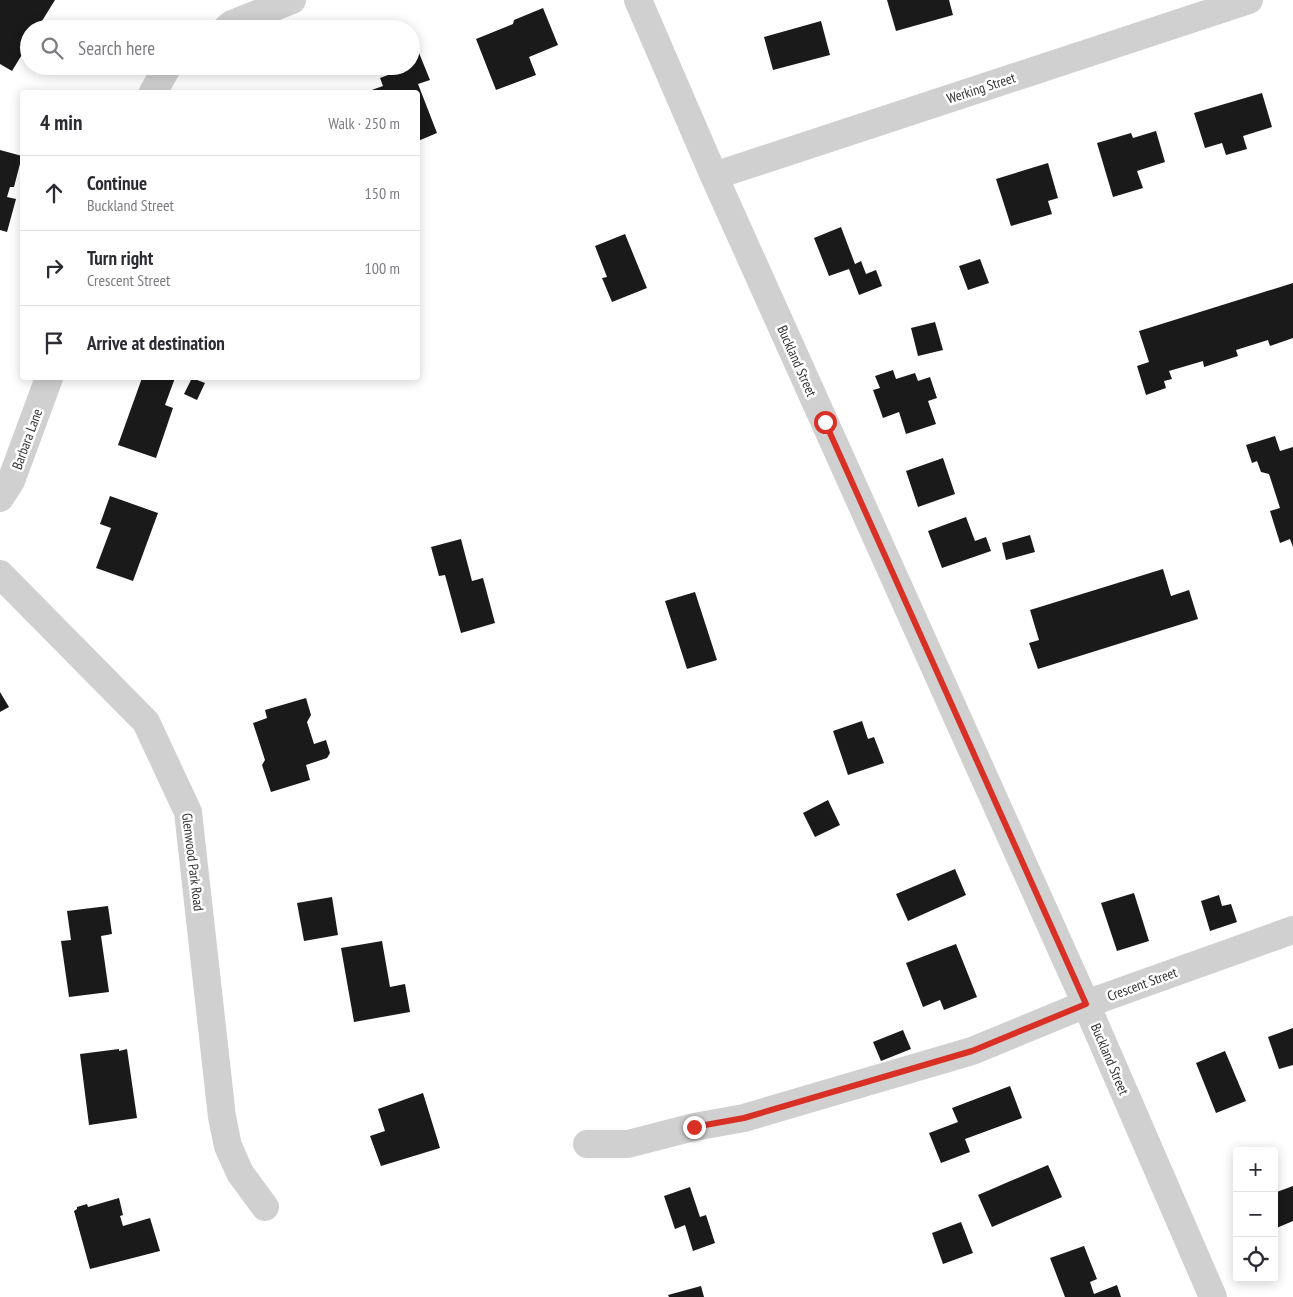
<!DOCTYPE html>
<meta charset="utf-8">
<style>
:root{--surface:#fff;--page:#f2f2f3;--text:#2b2b33;--muted:#7c7c81;--line:#e1e1e2}
body{margin:0;font-family:"PT Sans Narrow",sans-serif;background:var(--page);color:var(--text)}
.controls{position:absolute;right:15px;bottom:15px;display:grid;overflow:hidden;border-radius:5px;box-shadow:0 2px 12px #0003}
.controls button{width:45px;height:45px;display:grid;place-items:center;padding:0;border:0;border-bottom:1px solid var(--line);background:var(--surface);color:var(--text);font:25px sans-serif}
.stop{position:absolute;width:15px;height:15px;margin:-11px;border:4px solid #d93025;border-radius:50%;background:#fff}
.stop.end{background:#d93025;border-color:#fff;box-shadow:0 1px 5px #0008}
.list{margin:0;padding:0;list-style:none}
h2{display:flex;justify-content:space-between;align-items:center;height:65px;margin:0;padding:0 20px;font-size:21px}
h2 small{font-size:16px;font-weight:400;color:var(--muted)}
.list li{display:grid;grid-template-columns:32px 1fr auto;gap:15px;align-items:center;box-sizing:border-box;height:75px;padding:0 20px;border-top:1px solid var(--line)}
.list b{display:block;font-size:19px;white-space:nowrap}
.list p{margin:0;font-size:16px;white-space:nowrap;color:var(--muted)}
.list em{font-size:16px;font-style:normal;color:var(--muted)}
.icon{flex:none;width:28px;height:28px;fill:none;stroke:currentColor;stroke-width:2;stroke-linecap:round;stroke-linejoin:round}
.map{position:relative;flex:none;width:1293px;height:1297px;overflow:hidden}
.search{position:absolute;background:var(--surface);box-shadow:0 2px 12px #0003;left:20px;top:20px;width:400px;height:55px;display:flex;align-items:center;gap:12px;box-sizing:border-box;padding:0 18px;border-radius:28px;color:var(--muted);font-size:19px}
.panel{position:absolute;background:var(--surface);box-shadow:0 2px 12px #0003;left:20px;top:90px;width:400px;height:290px;border-radius:5px}
.map>svg:first-child{display:block}
.building{fill:#1a1a1a}
.lines{fill:none;stroke-linecap:round;stroke-linejoin:round}
.minor{stroke:#d0d0d0;stroke-width:28}
.route{stroke:#d93025;stroke-width:6}
.labels{text-anchor:middle;stroke-width:5;stroke-linejoin:round;paint-order:stroke}
.street-label{font-size:14px;fill:#333;stroke:#fff}
</style>
<div class="map">
<svg width="1293" height="1297" viewBox="0 0 1293 1297">
<rect width="100%" height="100%" fill="#fff"/>
<g class="building">
<polygon points="0,0 55,0 37,29 29,29 29,43 12,71 0,64"/>
<polygon points="887,0 949,0 953,15 896,31"/>
<polygon points="543,8 558,45 529,57 536,75 496,90 476,39 513,24 514,20"/>
<polygon points="821,21 830,55 773,70 764,37"/>
<polygon points="417,48 430,80 418,84 437,133 418,141 418,92 366,92 383,86 380,78 388,75 385,66 411,66 411,50"/>
<polygon points="1262,93 1272,127 1243,136 1247,149 1226,155 1222,143 1205,148 1194,113"/>
<polygon points="1156,131 1165,162 1137,171 1143,188 1113,197 1097,143 1131,133 1133,138"/>
<polygon points="0,150 22,156 14,187 10,187 7,197 16,199 7,232 0,230"/>
<polygon points="1048,163 1058,198 1048,201 1052,214 1011,226 996,179"/>
<polygon points="841,227 855,264 861,261 866,274 876,270 882,286 859,295 849,269 829,276 814,238"/>
<polygon points="625,234 647,288 612,302 602,278 607,277 595,246"/>
<polygon points="980,259 989,283 968,290 959,266"/>
<polygon points="1293,283 1293,338 1270,346 1268,340 1236,350 1238,356 1204,367 1203,361 1169,371 1172,379 1164,381 1166,388 1146,395 1137,366 1149,362 1139,331"/>
<polygon points="935,322 943,350 918,356 911,328"/>
<polygon points="893,370 896,379 915,373 918,381 930,377 937,398 928,401 936,424 906,434 899,412 883,418 873,390 880,388 875,376"/>
<polygon points="142,378 175,378 165,405 173,408 156,458 118,445"/>
<polygon points="192,378 205,383 197,400 184,394"/>
<polygon points="1275,436 1280,451 1293,447 1293,547 1290,539 1280,543 1270,511 1280,508 1269,474 1261,472 1257,461 1252,463 1246,445"/>
<polygon points="943,458 955,494 918,507 906,471"/>
<polygon points="110,496 158,513 133,581 96,568 111,528 100,524"/>
<polygon points="966,517 975,541 986,537 991,551 942,568 928,531"/>
<polygon points="1030,535 1035,552 1006,560 1002,543"/>
<polygon points="461,539 472,581 483,578 495,623 461,633 445,575 439,576 431,547"/>
<polygon points="1163,569 1171,596 1189,590 1198,619 1038,669 1029,643 1039,640 1030,610"/>
<polygon points="695,592 717,660 687,669 665,601"/>
<polygon points="0,692 9,707 0,712"/>
<polygon points="306,698 311,715 307,722 314,744 326,740 330,753 327,758 306,765 310,780 271,792 262,765 265,760 253,723 267,718 265,710"/>
<polygon points="862,721 868,739 874,737 884,763 848,775 833,731"/>
<polygon points="828,800 840,825 815,837 803,813"/>
<polygon points="955,869 966,895 908,921 896,894"/>
<polygon points="1134,893 1149,941 1117,951 1101,903"/>
<polygon points="1219,895 1222,906 1231,904 1237,922 1210,931 1201,901"/>
<polygon points="332,897 338,935 304,941 297,903"/>
<polygon points="108,906 112,934 101,936 109,992 69,997 61,941 71,940 67,911"/>
<polygon points="382,941 390,987 405,984 410,1012 354,1022 341,948"/>
<polygon points="956,944 977,997 944,1010 940,1000 923,1007 906,963"/>
<polygon points="1293,1028 1293,1065 1279,1069 1268,1037"/>
<polygon points="903,1030 911,1049 881,1061 873,1042"/>
<polygon points="119,1049 119,1051 127,1049 137,1118 89,1125 80,1054"/>
<polygon points="1225,1051 1246,1101 1216,1113 1196,1063"/>
<polygon points="1010,1086 1022,1118 965,1139 970,1152 941,1163 929,1133 958,1122 952,1108"/>
<polygon points="423,1093 440,1148 381,1166 370,1136 385,1131 378,1109"/>
<polygon points="1048,1165 1062,1197 992,1227 978,1195"/>
<polygon points="1293,1186 1293,1221 1274,1229 1274,1193"/>
<polygon points="690,1187 700,1217 706,1215 715,1243 693,1251 685,1225 675,1229 664,1196"/>
<polygon points="119,1198 123,1215 120,1216 123,1226 150,1218 160,1251 90,1269 74,1211 77,1209 77,1207 87,1204 88,1207"/>
<polygon points="961,1222 973,1253 943,1264 932,1233"/>
<polygon points="1084,1246 1097,1279 1090,1282 1094,1294 1117,1285 1121,1297 1065,1297 1050,1258"/>
<polygon points="701,1286 704,1297 669,1297 668,1295"/>
</g>
<g class="lines">
<g class="minor">
<polyline points="638,0 714,176 1086,1004 1213,1297"/>
<polyline points="226,29 232,24 292,0"/>
<polyline points="153,92 168,66"/>
<polyline points="714,176 1249,0"/>
<polyline points="0,498 11,481 49,378"/>
<polyline points="0,574 146,722 188,812 222,1117 228,1146 240,1173 265,1207"/>
<polyline points="587,1144 628,1144 694,1127 744,1118 972,1051 1086,1004 1293,930"/>
</g>
</g>
<g class="lines">
<polyline class="route" points="694,1127 744,1118 972,1051 1086,1004 825,422"/>
</g>
<g class="labels">
<g class="street-label">
<text transform="translate(981 88) rotate(-18)" y="5">Werking Street</text>
<text transform="translate(797 361) rotate(66)" y="5">Buckland Street</text>
<text transform="translate(27 439) rotate(-70)" y="5">Barbara Lane</text>
<text transform="translate(193 862) rotate(83)" y="5">Glenwood Park Road</text>
<text transform="translate(1142 984) rotate(-20)" y="5">Crescent Street</text>
<text transform="translate(1110 1059) rotate(67)" y="5">Buckland Street</text>
</g>
</g>
</svg>
<div class="controls">
<button>+</button>
<button>−</button>
<button><svg class="icon" aria-label="locate" viewBox="0 0 24 24"><circle cx="12" cy="12" r="6"/><path d="M12 2v4M12 18v4M2 12h4M18 12h4"/></svg></button>
</div>
<div class="stop" style="left:825px;top:422px"></div>
<div class="stop end" style="left:694px;top:1127px"></div>
<div class="search"><svg class="icon" aria-label="search" viewBox="0 0 24 24"><circle cx="10" cy="10" r="6"/><path d="M15 15l6 6"/></svg>Search here</div>
<section class="panel">
<h2>4 min<small>Walk · 250 m</small></h2>
<ul class="list">
<li><svg class="icon" aria-label="ahead" viewBox="0 0 24 24"><path d="M12 20V5M6 11l6-6 6 6"/></svg><div><b>Continue</b><p>Buckland Street</p></div><em>150 m</em></li>
<li><svg class="icon" aria-label="right" viewBox="0 0 24 24"><path d="M7 20v-9h11M14 6l5 5-5 5"/></svg><div><b>Turn right</b><p>Crescent Street</p></div><em>100 m</em></li>
<li><svg class="icon" aria-label="arrive" viewBox="0 0 24 24"><path d="M6 21V4h12l-3 4 3 4H6"/></svg><div><b>Arrive at destination</b></div></li>
</ul>
</section>
</div>
